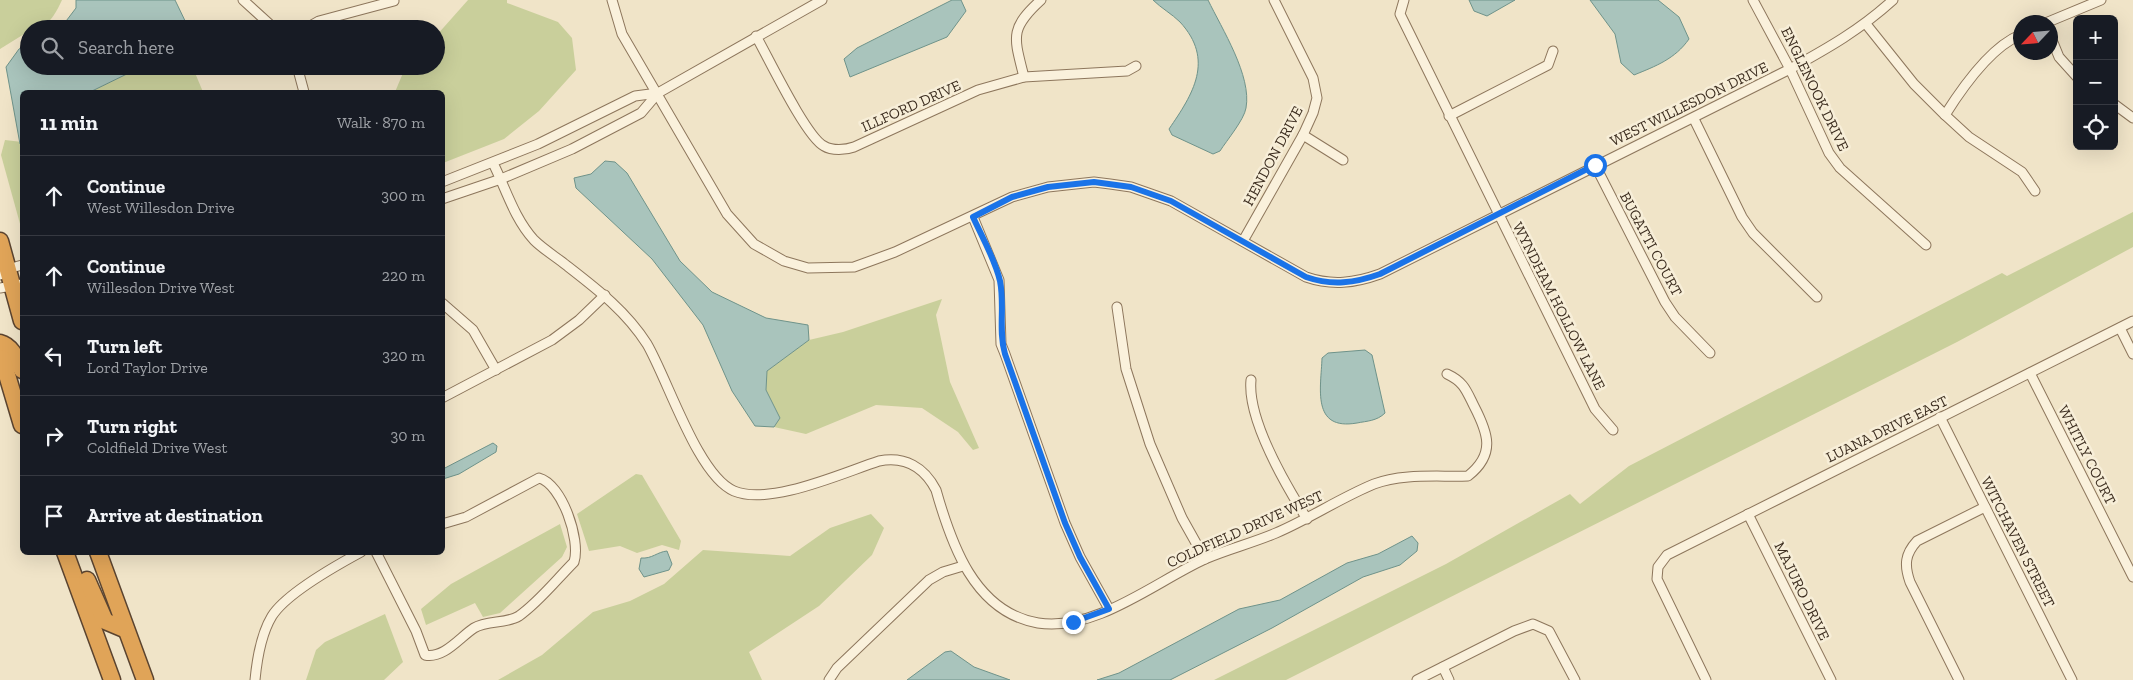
<!DOCTYPE html>
<meta charset="utf-8">
<style>
:root{--surface:#171b24;--page:#20242c;--text:#f1f3f6;--muted:#9ea1a6;--line:#363941}
body{margin:0;font-family:"Zilla Slab",serif;background:var(--page);color:var(--text)}
.controls{position:absolute;right:15px;top:15px;display:grid;overflow:hidden;border-radius:8px;box-shadow:0 5px 20px #0002}
.controls button{width:45px;height:45px;display:grid;place-items:center;padding:0;border:0;border-bottom:1px solid var(--line);background:var(--surface);color:var(--text);font:25px sans-serif}
.compass{position:absolute;left:2013px;top:15px;width:45px;height:45px;border-radius:50%;background:var(--surface);box-shadow:0 5px 20px #0002;rotate:244deg}
.stop{position:absolute;width:15px;height:15px;margin:-11px;border:4px solid #1a73e8;border-radius:50%;background:#fff}
.stop.end{background:#1a73e8;border-color:#fff;box-shadow:0 1px 5px #0008}
.list{margin:0;padding:0;list-style:none}
h2{display:flex;justify-content:space-between;align-items:center;height:65px;margin:0;padding:0 20px;font-size:21px}
h2 small{font-size:16px;font-weight:400;color:var(--muted)}
.list li{display:grid;grid-template-columns:32px 1fr auto;gap:15px;align-items:center;box-sizing:border-box;height:80px;padding:0 20px;border-top:1px solid var(--line)}
.list b{display:block;font-size:19px;white-space:nowrap}
.list p{margin:0;font-size:16px;white-space:nowrap;color:var(--muted)}
.list em{font-size:16px;font-style:normal;color:var(--muted)}
.icon{flex:none;width:28px;height:28px;fill:none;stroke:currentColor;stroke-width:2;stroke-linecap:round;stroke-linejoin:round}
.map{position:relative;flex:none;width:2133px;height:680px;overflow:hidden}
.search{position:absolute;background:var(--surface);box-shadow:0 5px 20px #0002;left:20px;top:20px;width:425px;height:55px;display:flex;align-items:center;gap:12px;box-sizing:border-box;padding:0 18px;border-radius:28px;color:var(--muted);font-size:19px}
.panel{position:absolute;background:var(--surface);box-shadow:0 5px 20px #0002;left:20px;top:90px;width:425px;height:465px;border-radius:8px}
.map>svg:first-child{display:block}
.green{fill:#c9cf9b}
.water{fill:#a9c4bc;stroke:#6f938a}
.lines{fill:none;stroke-linecap:round;stroke-linejoin:round}
.street-casing{stroke:#8d765c;stroke-width:11}
.highway-casing{stroke:#5b4430;stroke-width:19}
.street{stroke:#faf1dc;stroke-width:9}
.highway{stroke:#e0a458;stroke-width:16}
.route{stroke:#1a73e8;stroke-width:6}
.labels{text-anchor:middle;stroke-width:5;stroke-linejoin:round;paint-order:stroke}
.street-label{font-size:15px;fill:#3d2e20;stroke:#f7eed8}
</style>
<div class="map">
<svg width="2133" height="680" viewBox="0 0 2133 680">
<rect width="100%" height="100%" fill="#f0e4c8"/>
<g class="green">
<path d="M0,0h62c-7,15 -14,29 -33,29v2l-29,18z"/>
<polygon points="468,0 507,0 507,3 558,22 572,38 576,70 539,111 504,139 443,163 442,92 395,92 403,73 409,66 436,66 436,36"/>
<polygon points="193,68 203,92 90,92 133,71"/>
<polygon points="5,140 22,142 22,231 1,155"/>
<polygon points="2133,212 2133,247 1957,342 1286,680 1214,680 1446,564 1570,494 1580,504 1629,466 2002,273 2007,276"/>
<polygon points="942,299 936,315 950,382 979,448 973,450 958,432 922,408 876,405 806,434 774,427 780,418 766,390 767,371 809,340 843,332"/>
<polygon points="636,474 642,475 681,541 679,550 662,545 637,553 620,546 589,551 577,514"/>
<polygon points="871,514 884,528 872,555 819,606 749,652 762,680 498,680 542,655 593,612 630,601 664,584 703,550 790,556 830,528"/>
<polygon points="560,524 567,547 562,557 500,613 483,617 475,603 426,625 421,609 451,584"/>
<polygon points="385,614 403,662 384,680 306,680 316,650 325,642"/>
</g>
<g class="water">
<polygon points="76,0 175,0 189,29 60,29 76,8"/>
<polygon points="952,0 961,0 966,11 947,37 850,77 844,59 857,48"/>
<path d="M1153,0h55c14,29 44,76 38,108 -2,12 -19,32 -26,43l-7,3 -41,-19 -3,-6c24,-35 46,-69 11,-107 -8,-8 -19,-14 -27,-22z"/>
<polygon points="1469,0 1515,0 1487,16 1474,11"/>
<path d="M1590,0h68l21,17 10,22c-14,20 -33,27 -55,36l-13,-12 -6,-29z"/>
<polygon points="29,44 29,66 193,66 193,68 133,71 90,92 22,92 22,142 20,144 6,67 19,49"/>
<polygon points="605,161 615,162 627,173 680,261 712,292 766,318 808,325 809,340 767,371 766,390 780,418 774,427 755,426 732,391 703,325 652,259 576,188 574,178 591,174"/>
<path d="M1365,350l7,5 13,58c-8,8 -18,8 -28,10 -46,8 -36,-35 -35,-65l6,-5z"/>
<polygon points="493,443 497,446 496,452 459,474 443,479 443,469"/>
<polygon points="1412,536 1418,543 1417,551 1400,565 1363,577 1272,628 1170,680 1097,680 1119,673 1239,609 1280,600 1347,563 1378,554"/>
<path d="M667,551l5,13 -3,6 -25,7 -5,-8 2,-11c11,1 16,-6 26,-7z"/>
<polygon points="951,651 974,667 1010,680 907,680 945,652"/>
</g>
<g class="lines">
<g class="street-casing">
<g id="street">
<polyline points="243,0 275,29"/>
<path d="M612,0l10,34 105,180 27,30 30,17 24,7 46,-1 41,-15 117,-55 36,-10 46,-5 16,2 21,3 40,14 135,76c26,9 49,6 74,-3l410,-205c38,-21 70,-39 103,-69"/>
<polyline points="1404,0 1400,14 1595,409 1613,430"/>
<polyline points="1753,0 1790,69 1829,153 1840,168 1926,245"/>
<polyline points="2048,22 2101,0"/>
<polyline points="1866,24 1914,84 1945,115 1969,137 2022,172 2035,191"/>
<polyline points="305,29 319,21 394,1"/>
<polyline points="2050,35 2059,57 2077,77"/>
<path d="M756,36c12,21 50,101 68,110 8,5 22,4 30,1l124,-57 46,-13 103,-6 9,-5"/>
<polyline points="297,66 304,92"/>
<path d="M1024,77c-10,-40 -15,-48 17,-77"/>
<polyline points="2114,104 2133,118"/>
<path d="M1945,115c17,-27 46,-68 75,-80"/>
<polyline points="1449,116 1548,65 1553,51"/>
<polyline points="1694,119 1742,217 1753,233 1817,297"/>
<polyline points="1303,135 1343,160"/>
<path d="M493,163c13,26 21,55 41,77 9,9 22,17 32,25 31,24 60,46 81,79 21,36 51,132 87,147 36,15 108,-18 145,-30 26,-5 45,6 57,29 15,53 38,122 102,133 57,9 117,-41 167,-64 23,-10 48,-16 71,-26 33,-14 64,-35 98,-49 28,-11 64,-7 94,-8 28,-22 20,-43 6,-70 -8,-16 -10,-24 -27,-32"/>
<polyline points="1595,165 1665,302 1675,317 1710,353"/>
<polyline points="442,182 538,144 635,96 658,93 822,0"/>
<polyline points="442,199 501,179 572,149 641,113 658,93"/>
<polyline points="973,217 999,280 1001,344 1005,354 1065,523 1080,557 1109,609"/>
<polyline points="1243,241 1303,135 1313,113 1317,98 1313,78 1274,0"/>
<polyline points="0,275 8,269 22,265"/>
<polyline points="0,288 22,284"/>
<polyline points="442,303 473,330 496,370"/>
<polyline points="1117,307 1126,369 1150,444 1182,518 1205,559"/>
<polyline points="2120,328 2133,354"/>
<polyline points="2030,373 2133,577"/>
<path d="M1251,380c-4,40 34,104 56,139"/>
<polyline points="442,398 552,340 579,320 605,295"/>
<polyline points="1940,417 2072,680"/>
<polyline points="1748,514 1831,680"/>
<path d="M376,552l40,79 9,24c19,4 35,-18 49,-27 13,-8 32,-4 45,-12 20,-14 38,-37 55,-54 7,-22 -12,-78 -35,-84l-73,39 -24,7"/>
<polyline points="1443,667 1449,680"/>
<path d="M255,680c2,-21 6,-46 17,-64 14,-22 65,-51 89,-64"/>
<polyline points="829,680 837,668 929,580 943,572 963,566"/>
<polyline points="1417,680 1514,631 1533,624 1549,631 1575,680"/>
<polyline points="1706,680 1657,579 1658,567 1667,555 2133,321"/>
<path d="M1959,680l-49,-98c-6,-17 -5,-28 7,-41l68,-34"/>
</g>
</g>
<g class="highway-casing">
<g id="highway">
<polyline points="0,241 22,321"/>
<path d="M0,343c12,3 17,17 22,27"/>
<polyline points="2,358 22,425"/>
<polyline points="65,552 112,680"/>
<polyline points="98,552 145,680"/>
<polyline points="87,580 105,621 124,629"/>
</g>
</g>
<use href="#street" class="street"/>
<use href="#highway" class="highway"/>
</g>
<g class="lines">
<path class="route" d="M1073,622l36,-13 -29,-52 -15,-34 -60,-169c-7,-24 0,-48 -5,-73 -5,-22 -18,-44 -27,-64l39,-20 36,-10 46,-5 37,5 40,14 135,76c26,9 49,6 74,-3l215,-109"/>
</g>
<g class="labels">
<g class="street-label">
<text transform="translate(1815 89) rotate(64)" y="5">ENGLENOOK DRIVE</text>
<text transform="translate(1689 104) rotate(-26)" y="5">WEST WILLESDON DRIVE</text>
<text transform="translate(911 106) rotate(-24)" y="5">ILLFORD DRIVE</text>
<text transform="translate(1273 156) rotate(-62)" y="5">HENDON DRIVE</text>
<text transform="translate(1651 244) rotate(62)" y="5">BUGATTI COURT</text>
<text transform="translate(1559 306) rotate(63)" y="5">WYNDHAM HOLLOW LANE</text>
<text transform="translate(1887 429) rotate(-26)" y="5">LUANA DRIVE EAST</text>
<text transform="translate(2087 455) rotate(63)" y="5">WHITLY COURT</text>
<text transform="translate(1245 529) rotate(-24)" y="5">COLDFIELD DRIVE WEST</text>
<text transform="translate(2018 542) rotate(63)" y="5">WITCHAVEN STREET</text>
<text transform="translate(1802 591) rotate(64)" y="5">MAJURO DRIVE</text>
</g>
</g>
</svg>
<div class="controls">
<button>+</button>
<button>−</button>
<button><svg class="icon" aria-label="locate" viewBox="0 0 24 24"><circle cx="12" cy="12" r="6"/><path d="M12 2v4M12 18v4M2 12h4M18 12h4"/></svg></button>
</div>
<svg class="compass" viewBox="-18 -18 36 36"><path d="M0-13l5 13h-10z" fill="#e53935"/><path d="M0 13l5-13h-10z" fill="#9ea1a6"/></svg>
<div class="stop" style="left:1595px;top:165px"></div>
<div class="stop end" style="left:1073px;top:622px"></div>
<div class="search"><svg class="icon" aria-label="search" viewBox="0 0 24 24"><circle cx="10" cy="10" r="6"/><path d="M15 15l6 6"/></svg>Search here</div>
<section class="panel">
<h2>11 min<small>Walk · 870 m</small></h2>
<ul class="list">
<li><svg class="icon" aria-label="ahead" viewBox="0 0 24 24"><path d="M12 20V5M6 11l6-6 6 6"/></svg><div><b>Continue</b><p>West Willesdon Drive</p></div><em>300 m</em></li>
<li><svg class="icon" aria-label="ahead" viewBox="0 0 24 24"><path d="M12 20V5M6 11l6-6 6 6"/></svg><div><b>Continue</b><p>Willesdon Drive West</p></div><em>220 m</em></li>
<li><svg class="icon" aria-label="left" viewBox="0 0 24 24"><path d="M17 20v-9H6M10 6l-5 5 5 5"/></svg><div><b>Turn left</b><p>Lord Taylor Drive</p></div><em>320 m</em></li>
<li><svg class="icon" aria-label="right" viewBox="0 0 24 24"><path d="M7 20v-9h11M14 6l5 5-5 5"/></svg><div><b>Turn right</b><p>Coldfield Drive West</p></div><em>30 m</em></li>
<li><svg class="icon" aria-label="arrive" viewBox="0 0 24 24"><path d="M6 21V4h12l-3 4 3 4H6"/></svg><div><b>Arrive at destination</b></div></li>
</ul>
</section>
</div>
